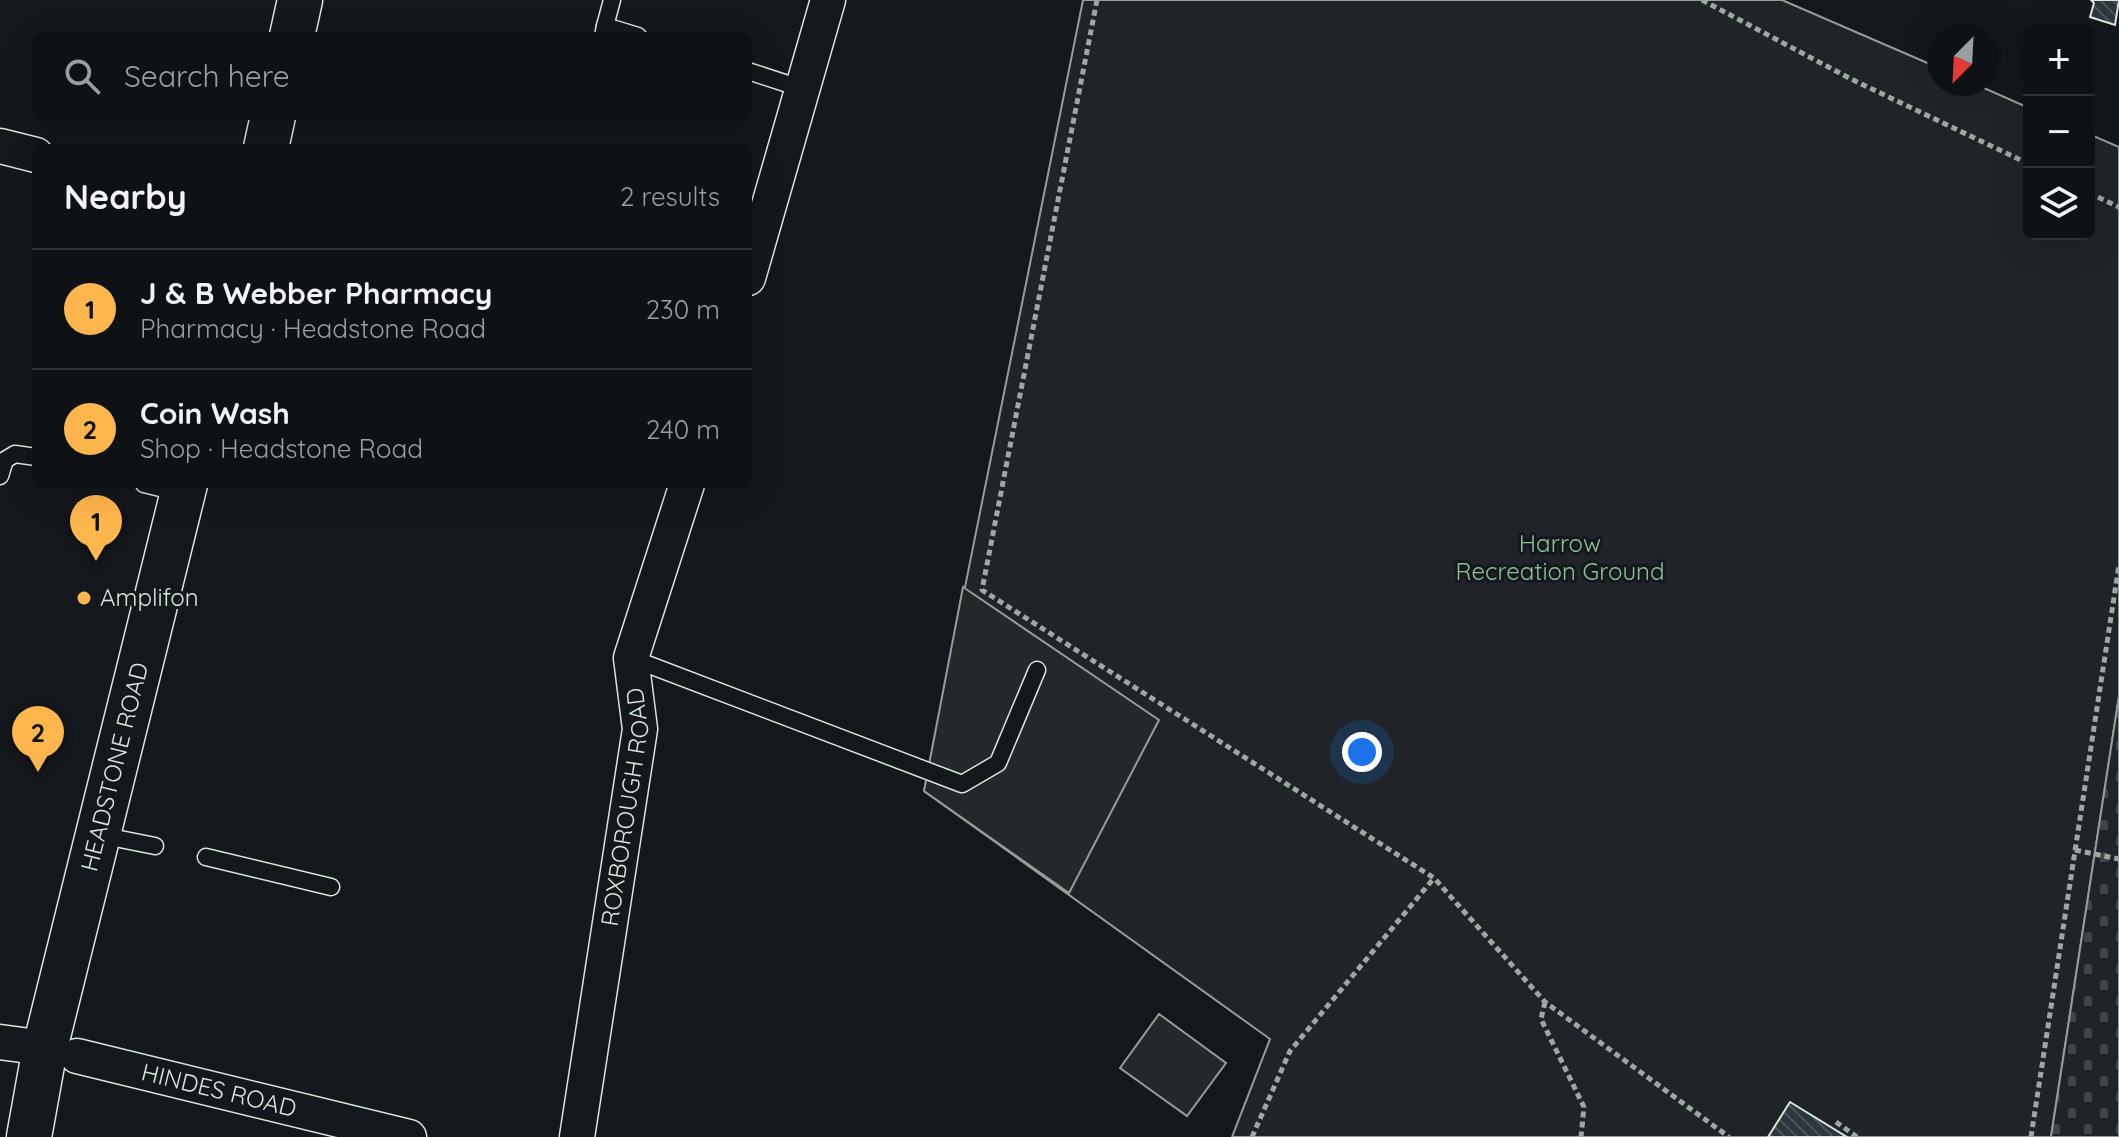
<!DOCTYPE html>
<meta charset="utf-8">
<style>
:root{--surface:#0f1215;--page:#181b1e;--text:#f1f3f6;--muted:#9b9ea0;--line:#2f3234;--accent:#ffb74d}
body{margin:0;font-family:Quicksand,sans-serif;background:var(--page);color:var(--text)}
.controls{position:absolute;right:24px;top:24px;display:grid;overflow:hidden;border-radius:12px;box-shadow:0 8px 32px #0002}
.controls button{width:72px;height:72px;display:grid;place-items:center;padding:0;border:0;border-bottom:2px solid var(--line);background:var(--surface);color:var(--text);font:40px sans-serif}
.compass{position:absolute;left:1927px;top:24px;width:72px;height:72px;border-radius:50%;background:var(--surface);box-shadow:0 8px 32px #0002;rotate:204deg}
.you{position:absolute;left:1362px;top:752px;width:28px;height:28px;margin:-20px;border:6px solid #fff;border-radius:50%;background:#1a73e8;box-shadow:0 0 0 12px #1a73e833}
.badge{display:grid;place-items:center;width:52px;height:52px;border-radius:50%;background:var(--accent);color:#111;font-size:26px;font-weight:700}
.pin{position:absolute;translate:-50% -66px;filter:drop-shadow(0 2px 4px #0008)}
.pin::after{content:'';position:absolute;top:42px;width:28px;height:24px;background:inherit;clip-path:polygon(0 0,100% 0,50% 100%)}
.list{margin:0;padding:0;list-style:none}
h2{display:flex;justify-content:space-between;align-items:center;height:104px;margin:0;padding:0 32px;font-size:34px}
h2 small{font-size:26px;font-weight:400;color:var(--muted)}
.list li{display:grid;grid-template-columns:52px 1fr auto;gap:24px;align-items:center;box-sizing:border-box;height:120px;padding:0 32px;border-top:2px solid var(--line)}
.list b{display:block;font-size:30px;white-space:nowrap}
.list p{margin:0;font-size:26px;white-space:nowrap;color:var(--muted)}
.list em{font-size:26px;font-style:normal;color:var(--muted)}
.icon{flex:none;width:44px;height:44px;fill:none;stroke:currentColor;stroke-width:2;stroke-linecap:round;stroke-linejoin:round}
.map{position:relative;flex:none;width:2119px;height:1137px;overflow:hidden}
.search{position:absolute;background:var(--surface);box-shadow:0 8px 32px #0002;left:32px;top:32px;width:720px;height:88px;display:flex;align-items:center;gap:20px;box-sizing:border-box;padding:0 28px;border-radius:12px;color:var(--muted);font-size:30px}
.panel{position:absolute;background:var(--surface);box-shadow:0 8px 32px #0002;left:32px;top:144px;width:720px;height:344px;border-radius:12px}
.map>svg:first-child{display:block}
.green{fill:#202428;stroke:#939e99;stroke-width:2}
.cemetery{fill:url(#cemetery-stones);stroke:#939e99;stroke-width:2}
.parking{fill:#24282b;stroke:#939e99;stroke-width:2}
.building{fill:url(#building-back-hatch);stroke:#d8e6dc;stroke-width:2}
.lines{fill:none;stroke-linecap:round;stroke-linejoin:round}
.lane-casing{stroke:#d8e6dc;stroke-width:19}
.street-casing{stroke:#d8e6dc;stroke-width:37}
.secondary-casing{stroke:#d8e6dc;stroke-width:47}
.path{stroke:#9da8a2;stroke-width:5;stroke-dasharray:6 4;stroke-linecap:butt}
.lane{stroke:#14181c;stroke-width:16}
.street{stroke:#14181c;stroke-width:34}
.secondary{stroke:#14181c;stroke-width:44}
.poi-dot{fill:#ffb74d;stroke:#14181c;stroke-width:3}
.labels{text-anchor:middle;stroke-width:6;stroke-linejoin:round;paint-order:stroke}
.park-label{font-size:24px;fill:#8ac095;stroke:#14181c}
.poi-label{font-size:24px;fill:#d8e6dc;stroke:#14181c;text-anchor:start}
.street-label{font-size:24px;fill:#d8e6dc;stroke:#14181c}
</style>
<div class="map">
<svg width="2119" height="1137" viewBox="0 0 2119 1137">
<defs>
<pattern id="cemetery-stones" width="16" height="16" patternUnits="userSpaceOnUse" patternTransform="scale(2)"><rect width="16" height="16" fill="#202428"/><path d="M2 7V4a2 2 0 0 1 4 0v3zM10 15v-3a2 2 0 0 1 4 0v3z" fill="#404447"/></pattern>
<pattern id="building-back-hatch" width="6" height="6" patternUnits="userSpaceOnUse" patternTransform="scale(2)"><rect width="6" height="6" fill="#2c363c"/><path d="M-1 5l2 2M0 0l6 6M5-1l2 2" fill="none" stroke="#4a5358"/></pattern>
</defs>
<rect width="100%" height="100%" fill="#14181c"/>
<polygon class="green" points="1083,0 1782,0 1939,68 1939,84 1975,84 2029,108 2029,234 2089,234 2089,134 2119,147 2119,696 2051,1137 1232,1137 1270,1039 924,791"/>
<polygon class="cemetery" points="2119,696 2119,1137 2051,1137"/>
<g class="parking">
<polygon points="963,587 1159,720 1069,893 924,791"/>
<polygon points="1159,1014 1226,1063 1187,1116 1120,1068"/>
</g>
<g class="building">
<polygon points="2091,0 2119,0 2115,25 2090,17 2094,3"/>
<polygon points="1790,1102 1847,1137 1768,1137"/>
</g>
<g class="lines">
<g class="lane-casing">
<g id="lane">
<polyline points="605,26 612,0"/>
<polyline points="603,36 605,26 638,36"/>
<polyline points="748,71 803,89"/>
<polyline points="0,476 5,460 15,454 36,457"/>
<polyline points="144,484 181,493"/>
<polyline points="631,658 962,784 998,763 1037,670"/>
<polyline points="100,835 155,846"/>
<polyline points="206,857 331,887"/>
</g>
</g>
<g class="street-casing">
<g id="street">
<polyline points="0,146 36,155"/>
<polyline points="748,278 828,0"/>
<polyline points="0,1042 45,1048"/>
<path id="s1" d="M77,1056l332,81"/>
<path id="s2" d="M577,1137l63,-408 -9,-71 56,-174"/>
</g>
</g>
<g class="secondary-casing">
<g id="secondary">
<polyline points="292,36 300,0"/>
<polyline points="266,148 273,116"/>
<path id="s3" d="M29,1137l16,-89 140,-564"/>
</g>
</g>
<g class="path">
<polyline points="1097,0 982,590 1434,878 1545,1002 1729,1137"/>
<polyline points="1702,0 1851,79 2029,164"/>
<polyline points="2089,193 2119,207"/>
<polyline points="2075,850 2119,859"/>
<polyline points="1545,1002 1541,1019 1584,1107 1581,1137"/>
<polyline points="1836,1122 1857,1137"/>
<polyline points="1252,1137 1290,1051 1434,878"/>
<polyline points="2031,1137 2119,565"/>
</g>
<use href="#lane" class="lane"/>
<use href="#street" class="street"/>
<use href="#secondary" class="secondary"/>
</g>
<circle class="poi-dot" cx="84" cy="598" r="8"/>
<g class="labels">
<g class="park-label">
<text x="1560" y="552">Harrow<tspan x="1560" dy="28">Recreation Ground</tspan></text>
</g>
<g class="poi-label">
<text x="100" y="606">Amplifon</text>
</g>
<g class="street-label">
<text dy="8" stroke="none"><textPath href="#s3" startOffset="380">HEADSTONE ROAD</textPath></text>
<text dy="8" stroke="none"><textPath href="#s2" startOffset="334">ROXBOROUGH ROAD</textPath></text>
<text dy="8" stroke="none"><textPath href="#s1" startOffset="146">HINDES ROAD</textPath></text>
</g>
</g>
</svg>
<div class="controls">
<button>+</button>
<button>−</button>
<button><svg class="icon" aria-label="layers" viewBox="0 0 24 24"><path d="M12 4l9 5-9 5-9-5zM3 14l9 5 9-5"/></svg></button>
</div>
<svg class="compass" viewBox="-18 -18 36 36"><path d="M0-13l5 13h-10z" fill="#e53935"/><path d="M0 13l5-13h-10z" fill="#9b9ea0"/></svg>
<div class="you"></div>
<div class="pin badge" style="left:96px;top:561px">1</div>
<div class="pin badge" style="left:38px;top:772px">2</div>
<div class="search"><svg class="icon" aria-label="search" viewBox="0 0 24 24"><circle cx="10" cy="10" r="6"/><path d="M15 15l6 6"/></svg>Search here</div>
<section class="panel">
<h2>Nearby<small>2 results</small></h2>
<ul class="list">
<li><span class="badge">1</span><div><b>J &amp; B Webber Pharmacy</b><p>Pharmacy · Headstone Road</p></div><em>230 m</em></li>
<li><span class="badge">2</span><div><b>Coin Wash</b><p>Shop · Headstone Road</p></div><em>240 m</em></li>
</ul>
</section>
</div>
